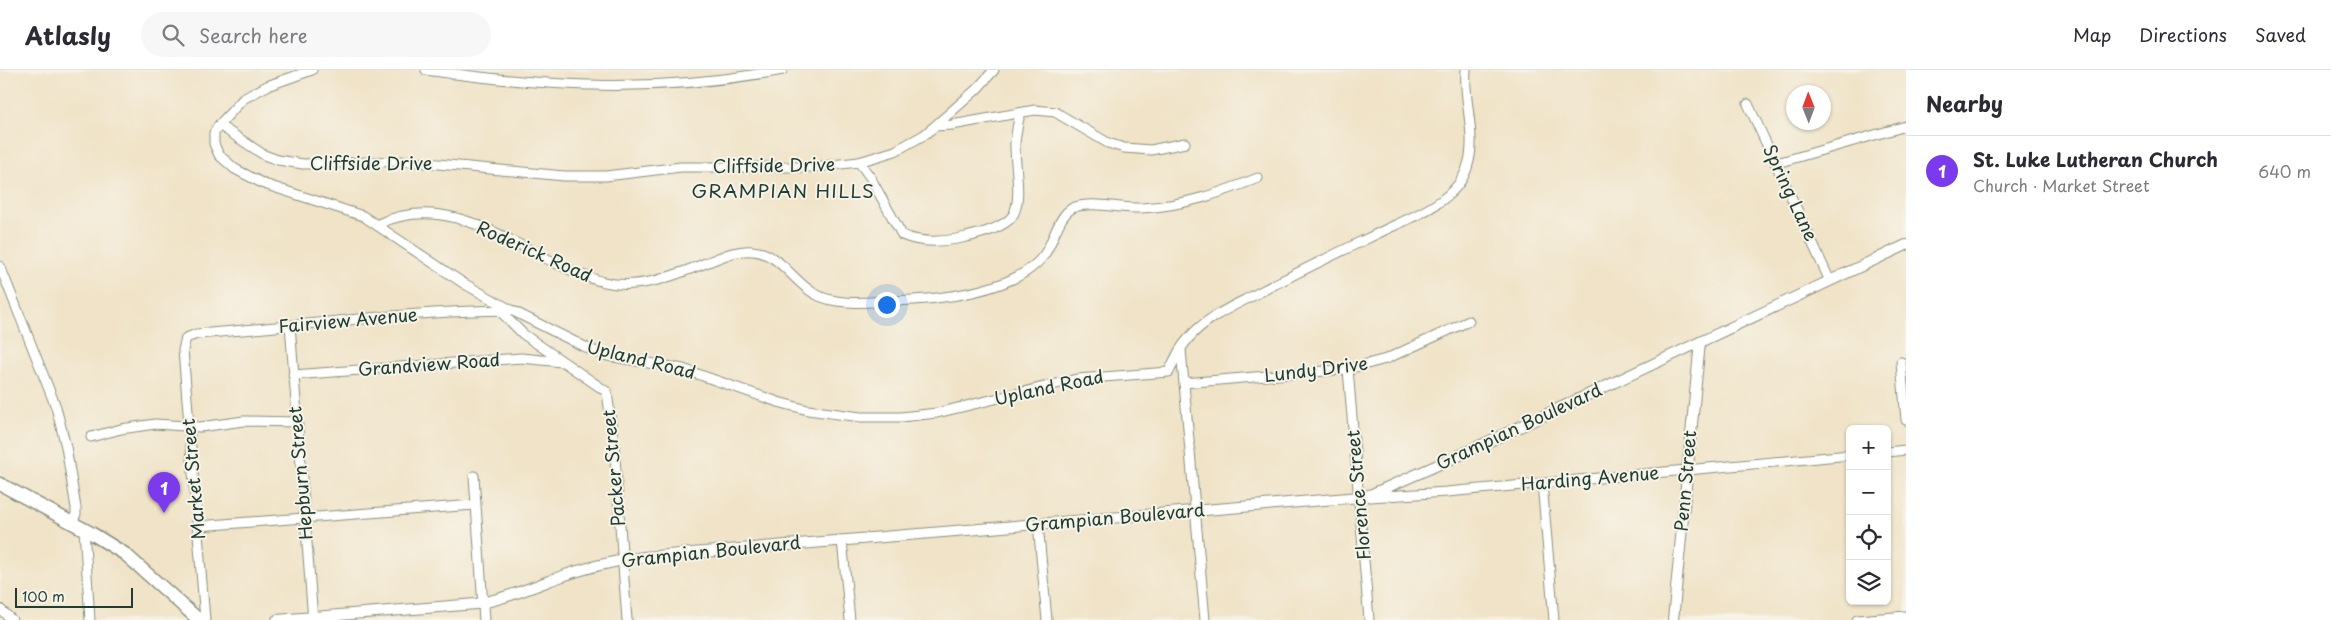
<!DOCTYPE html>
<meta charset="utf-8">
<style>
:root{--surface:#fff;--page:#f7f7f7;--text:#2b2b33;--muted:#7c7c81;--line:#e1e1e2;--accent:#7c3aed}
body{margin:0;font-family:"Playpen Sans",sans-serif;background:var(--page);color:var(--text)}
.controls{position:absolute;right:15px;bottom:15px;display:grid;overflow:hidden;border-radius:8px;box-shadow:0 1px 4px #0004}
.controls button{width:45px;height:45px;display:grid;place-items:center;padding:0;border:0;border-bottom:1px solid var(--line);background:var(--surface);color:var(--text);font:25px sans-serif}
.compass{position:absolute;left:1786px;top:15px;width:45px;height:45px;border-radius:50%;background:var(--surface);box-shadow:0 1px 4px #0004;rotate:359deg}
.scale{position:absolute;left:15px;bottom:12px;width:118px;box-sizing:border-box;padding-left:5px;border:2px solid #1f3d34;border-top:0;font-size:14px;line-height:18px;white-space:nowrap;color:#1f3d34;-webkit-text-stroke:4px #f7f3e8;paint-order:stroke}
.you{position:absolute;left:886px;top:234px;width:18px;height:18px;margin:-12px;border:4px solid #fff;border-radius:50%;background:#1a73e8;box-shadow:0 0 0 8px #1a73e833}
.badge{display:grid;place-items:center;width:32px;height:32px;border-radius:50%;background:var(--accent);color:#fff;font-size:16px;font-weight:700}
.pin{position:absolute;translate:-50% -41px;filter:drop-shadow(0 1px 2px #0008)}
.pin::after{content:'';position:absolute;top:26px;width:18px;height:15px;background:inherit;clip-path:polygon(0 0,100% 0,50% 100%)}
.list{margin:0;padding:0;list-style:none}
h2{display:flex;justify-content:space-between;align-items:center;height:65px;margin:0;padding:0 20px;font-size:21px}
h2 small{font-size:16px;font-weight:400;color:var(--muted)}
.list li{display:grid;grid-template-columns:32px 1fr auto;gap:15px;align-items:center;box-sizing:border-box;height:70px;padding:0 20px;border-top:1px solid var(--line)}
.list b{display:block;font-size:19px;white-space:nowrap}
.list p{margin:0;font-size:16px;white-space:nowrap;color:var(--muted)}
.list em{font-size:16px;font-style:normal;color:var(--muted)}
.icon{flex:none;width:28px;height:28px;fill:none;stroke:currentColor;stroke-width:2;stroke-linecap:round;stroke-linejoin:round}
.map{position:relative;flex:none;width:1906px;height:550px;overflow:hidden}
header{display:flex;align-items:center;gap:30px;box-sizing:border-box;height:70px;padding:0 25px;background:var(--surface);border-bottom:1px solid var(--line)}
header strong{font-size:24px}
nav{display:flex;gap:28px;margin-inline-start:auto;font-size:18px}
.search{width:350px;height:45px;background:var(--page);display:flex;align-items:center;gap:12px;box-sizing:border-box;padding:0 18px;border-radius:28px;color:var(--muted);font-size:19px}
main{display:flex}
aside{flex:1;background:var(--surface)}
.map>svg:first-child{display:block}
.lines{fill:none;stroke-linecap:round;stroke-linejoin:round}
.minor-casing{stroke:#88907e;stroke-width:11}
.tertiary-casing{stroke:#88907e;stroke-width:12}
.secondary-casing{stroke:#88907e;stroke-width:15}
.minor{stroke:#fff;stroke-width:9}
.tertiary{stroke:#fff;stroke-width:10}
.secondary{stroke:#fff;stroke-width:12}
.labels{text-anchor:middle;stroke-width:4;stroke-linejoin:round;paint-order:stroke}
.street-label{font-size:18px;fill:#1f3d34;stroke:#f7f3e8}
.neighbourhood-label{font-size:19px;letter-spacing:1px;fill:#1f3d34;stroke:#f7f3e8}
</style>
<header>
<strong>Atlasly</strong>
<div class="search"><svg class="icon" aria-label="search" viewBox="0 0 24 24"><circle cx="10" cy="10" r="6"/><path d="M15 15l6 6"/></svg>Search here</div>
<nav><a>Map</a><a>Directions</a><a>Saved</a></nav>
</header>
<main>
<div class="map">
<svg width="1906" height="550" viewBox="0 0 1906 550">
<rect width="100%" height="100%" fill="#f7f3e8"/>
<filter id="ink" filterUnits="userSpaceOnUse"><feTurbulence type="fractalNoise" baseFrequency=".02" numOctaves="2"/><feDisplacementMap in="SourceGraphic" scale="10" xChannelSelector="R" yChannelSelector="G"/><feConvolveMatrix kernelMatrix="1 2 1 2 8 2 1 2 1" color-interpolation-filters="sRGB"/></filter>
<filter id="wash" filterUnits="userSpaceOnUse"><feTurbulence type="fractalNoise" baseFrequency=".0096" numOctaves="4" result="noise"/><feDisplacementMap in="SourceGraphic" scale="20" xChannelSelector="R" yChannelSelector="G"/><feGaussianBlur stdDeviation="1.12" result="paint"/><feColorMatrix in="noise" values="0 0 0 0 0 0 0 0 0 0 0 0 0 0 0 0 0 1.4 0 .05"/><feComposite in="paint" operator="in"/></filter>
<g filter="url(#wash)">
<rect width="100%" height="100%" fill="#f0e3c7"/>
</g>
<g filter="url(#ink)">
<g class="lines">
<g class="minor-casing">
<g id="minor">
<path d="M312,0l-45,16 -24,13 -24,26 -5,8v11l5,11 16,14 29,15 99,32 100,67 48,27 78,39 19,7 75,13 95,33 30,8 53,7h40l36,-4 140,-34 92,-7c5,-12 11,-24 19,-33 18,-22 46,-33 70,-46 44,-23 88,-44 133,-66 27,-12 66,-28 76,-59 11,-31 -4,-66 -1,-98"/>
<path d="M426,0c125,18 232,23 357,0"/>
<polyline points="1748,34 1830,211"/>
<path d="M219,55l45,30 14,5 25,4 104,-3 157,15h42l75,-9h132l46,-5 11,15 32,58c20,9 43,7 64,2 14,-3 34,-8 45,-19 13,-15 3,-55 4,-75 1,-10 3,-20 5,-30"/>
<polyline points="935,56 977,19 994,0"/>
<polyline points="859,92 895,81 924,65 935,56 952,55 1035,40 1055,42 1108,73 1124,78 1151,80 1185,73"/>
<polyline points="1777,93 1906,56"/>
<path d="M378,154c81,-38 151,39 226,58 37,9 73,-8 107,-21 12,-5 28,-12 42,-10 27,2 40,31 62,43 21,12 53,8 76,7 44,-1 125,-8 153,-46 10,-13 14,-42 31,-48 18,-6 47,2 67,1 42,-2 78,-15 116,-30"/>
<polyline points="0,196 56,337 66,377 76,438 76,444 72,453"/>
<polyline points="499,240 523,264 607,322 614,374 627,550"/>
<polyline points="290,255 313,550"/>
<polyline points="1181,280 1205,550"/>
<polyline points="1901,292 1906,350"/>
<polyline points="1348,299 1369,550"/>
<polyline points="293,305 521,288 562,292"/>
<polyline points="1184,313 1348,299 1386,289 1469,251"/>
<polyline points="91,367 121,359 155,354 200,357 244,351 297,352"/>
<polyline points="1887,382 1906,380"/>
<polyline points="474,406 484,550"/>
<polyline points="1542,413 1554,550"/>
<polyline points="1370,427 1447,422 1850,385"/>
<polyline points="1038,454 1047,550"/>
<polyline points="198,456 474,435"/>
<polyline points="84,459 90,550"/>
<polyline points="842,470 850,550"/>
<polyline points="0,539 12,550"/>
<path d="M205,550l-22,-270 3,-12 11,-4c104,-8 209,-23 313,-24"/>
<polyline points="1857,550 1906,546"/>
</g>
</g>
<g class="tertiary-casing">
<g id="tertiary">
<path d="M277,550l199,-16c27,-5 52,-15 78,-25 29,-11 59,-18 90,-22l716,-60 12,-3 86,-38 448,-211"/>
<polyline points="1673,550 1700,272"/>
</g>
</g>
<g class="secondary-casing">
<polyline id="secondary" points="0,414 91,463 125,484 199,550"/>
</g>
<use href="#minor" class="minor"/>
<use href="#tertiary" class="tertiary"/>
<use href="#secondary" class="secondary"/>
</g>
</g>
<g class="labels">
<g class="street-label">
<text x="371" y="100">Cliffside Drive</text>
<text transform="translate(774 96) rotate(-1)" y="6">Cliffside Drive</text>
<text transform="translate(1790 123) rotate(65)" y="6">Spring Lane</text>
<text transform="translate(534 182) rotate(24)" y="6">Roderick Road</text>
<text transform="translate(348 251) rotate(-5)" y="6">Fairview Avenue</text>
<text transform="translate(641 290) rotate(14)" y="6">Upland Road</text>
<text transform="translate(429 295) rotate(-4)" y="6">Grandview Road</text>
<text transform="translate(1316 300) rotate(-7)" y="6">Lundy Drive</text>
<text transform="translate(1049 318) rotate(-12)" y="6">Upland Road</text>
<text transform="translate(1519 357) rotate(-25)" y="6">Grampian Boulevard</text>
<text transform="translate(614 398) rotate(-95)" y="6">Packer Street</text>
<text transform="translate(301 403) rotate(-95)" y="6">Hepburn Street</text>
<text transform="translate(194 409) rotate(-95)" y="6">Market Street</text>
<text transform="translate(1590 409) rotate(-5)" y="6">Harding Avenue</text>
<text transform="translate(1686 411) rotate(-85)" y="6">Penn Street</text>
<text transform="translate(1359 425) rotate(-95)" y="6">Florence Street</text>
<text transform="translate(1115 448) rotate(-5)" y="6">Grampian Boulevard</text>
<text transform="translate(711 482) rotate(-6)" y="6">Grampian Boulevard</text>
</g>
<g class="neighbourhood-label">
<text x="783" y="128">GRAMPIAN HILLS</text>
</g>
</g>
</svg>
<div class="controls">
<button>+</button>
<button>−</button>
<button><svg class="icon" aria-label="locate" viewBox="0 0 24 24"><circle cx="12" cy="12" r="6"/><path d="M12 2v4M12 18v4M2 12h4M18 12h4"/></svg></button>
<button><svg class="icon" aria-label="layers" viewBox="0 0 24 24"><path d="M12 4l9 5-9 5-9-5zM3 14l9 5 9-5"/></svg></button>
</div>
<svg class="compass" viewBox="-18 -18 36 36"><path d="M0-13l5 13h-10z" fill="#e53935"/><path d="M0 13l5-13h-10z" fill="#7c7c81"/></svg>
<div class="scale">100 m</div>
<div class="you"></div>
<div class="pin badge" style="left:164px;top:443px">1</div>
</div>
<aside>
<h2>Nearby<small></small></h2>
<ul class="list">
<li><span class="badge">1</span><div><b>St. Luke Lutheran Church</b><p>Church · Market Street</p></div><em>640 m</em></li>
</ul>
</aside>
</main>
